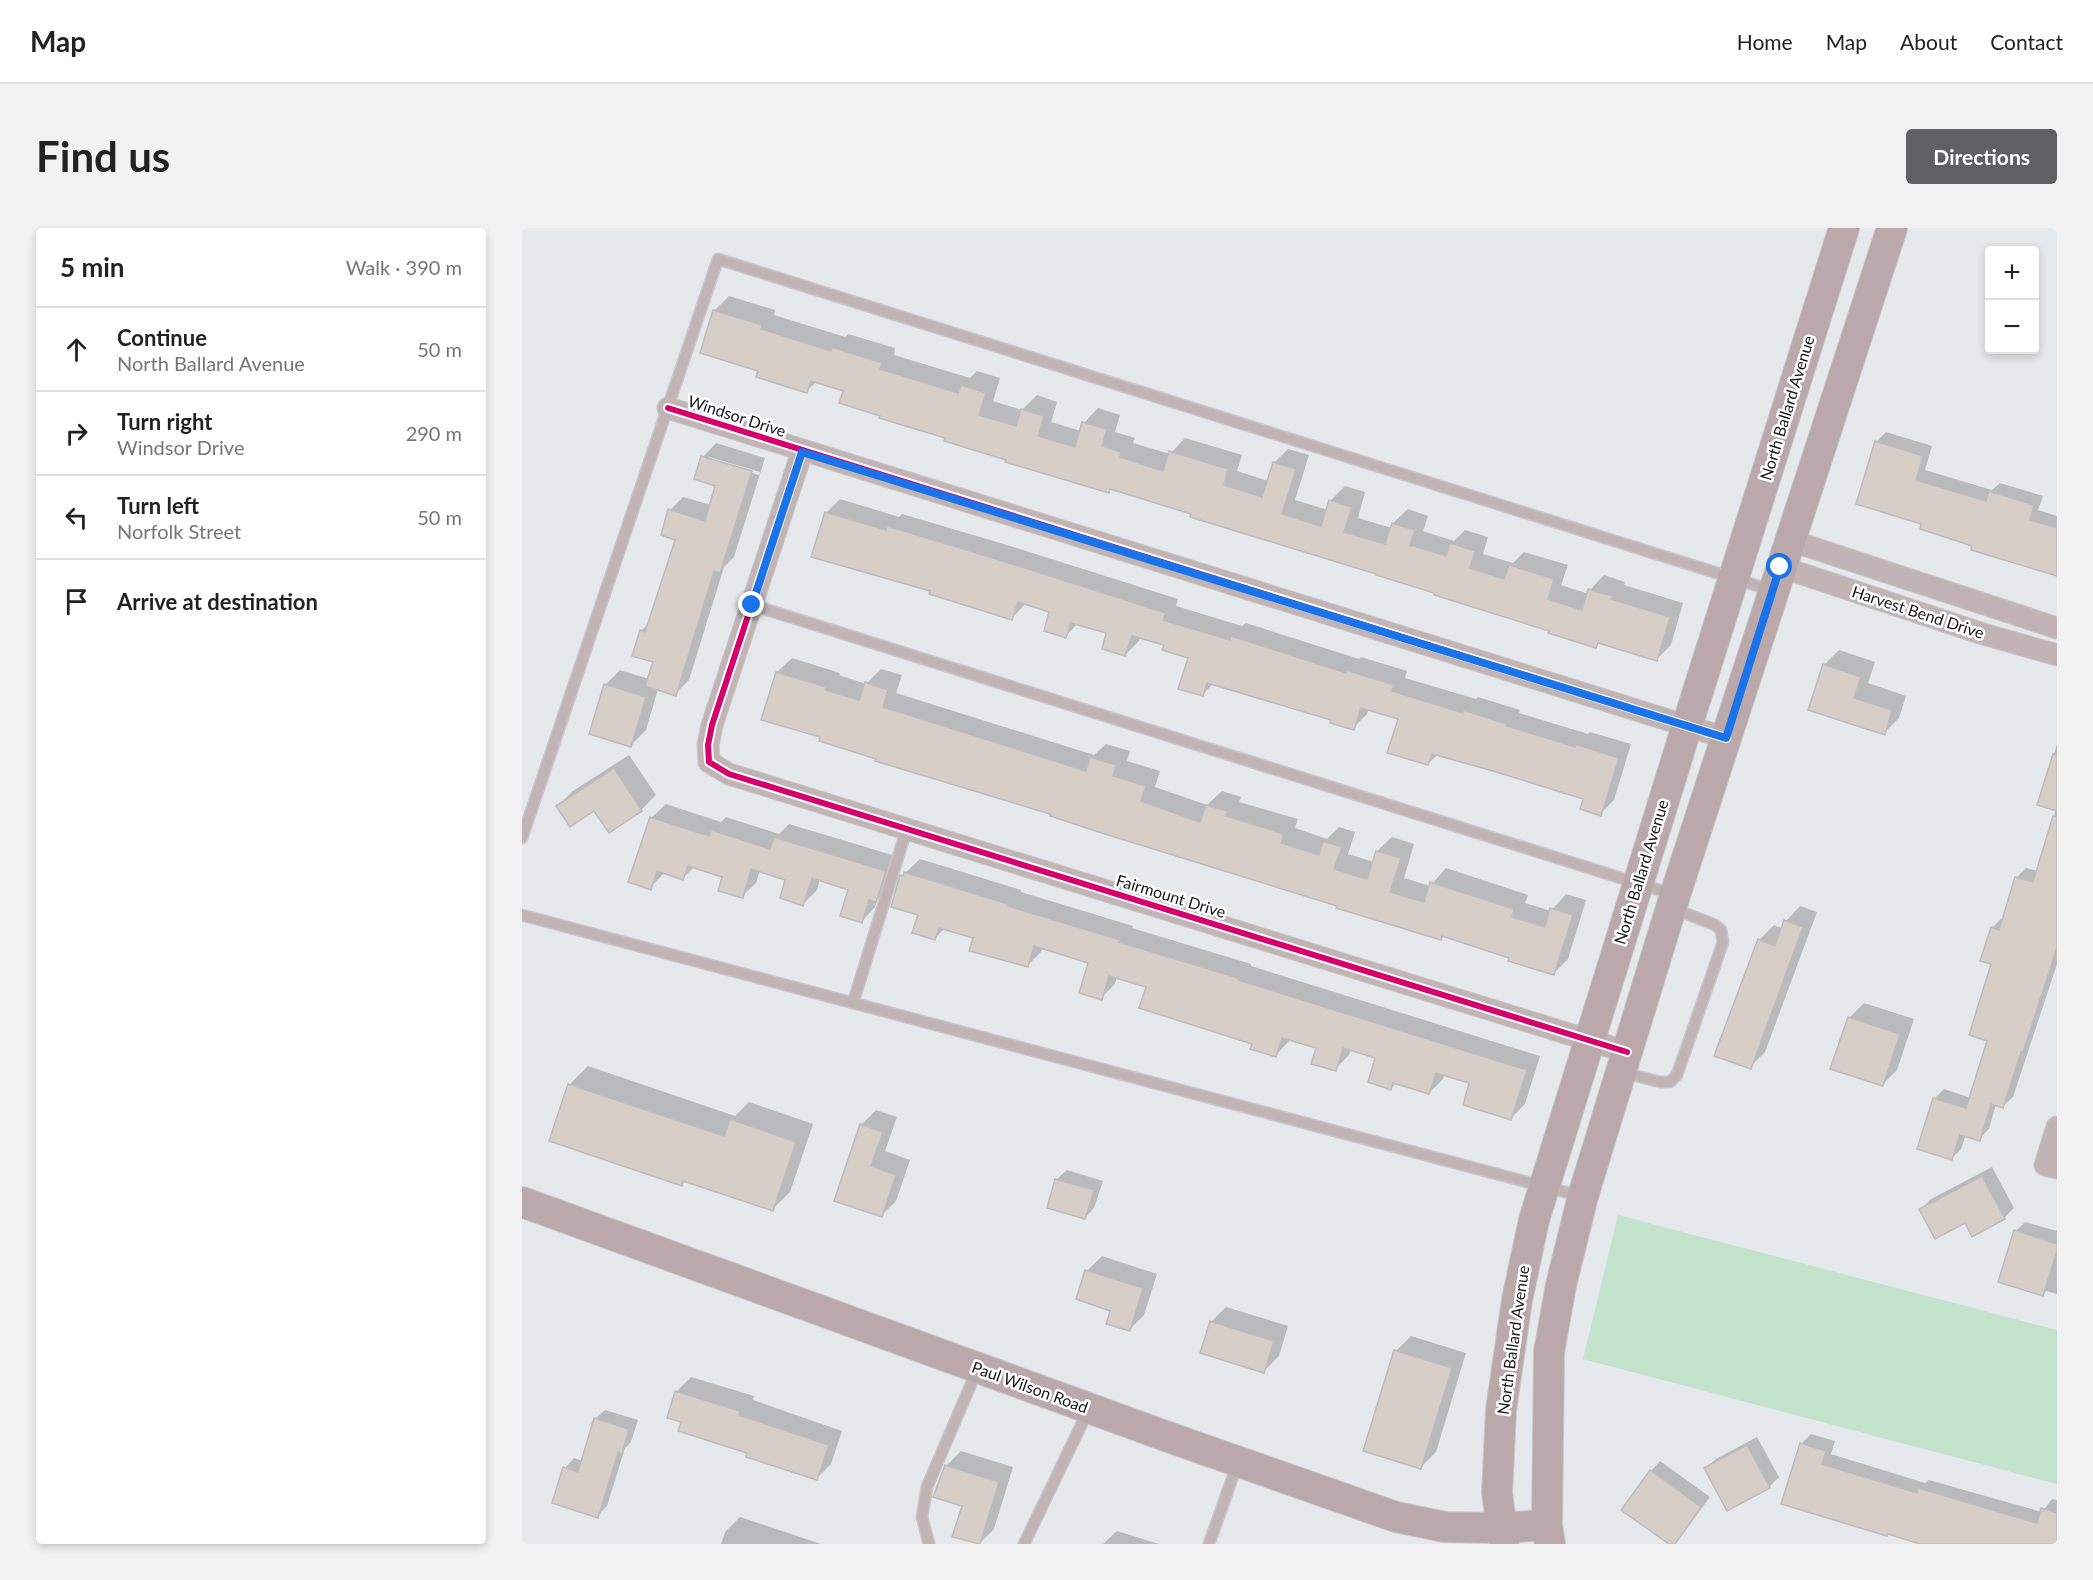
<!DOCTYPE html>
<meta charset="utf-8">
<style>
:root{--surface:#fff;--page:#f2f2f2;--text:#222;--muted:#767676;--line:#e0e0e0;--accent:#5e6061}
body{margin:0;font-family:Lato,sans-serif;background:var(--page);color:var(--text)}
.controls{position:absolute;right:18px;top:18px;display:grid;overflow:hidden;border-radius:6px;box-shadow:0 3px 9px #0003}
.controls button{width:54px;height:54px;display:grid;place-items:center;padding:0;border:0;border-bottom:2px solid var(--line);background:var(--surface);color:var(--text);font:30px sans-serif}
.stop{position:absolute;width:18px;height:18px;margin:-14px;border:4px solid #1a73e8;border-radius:50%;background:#fff}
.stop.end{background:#1a73e8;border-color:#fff;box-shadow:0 2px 6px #0008}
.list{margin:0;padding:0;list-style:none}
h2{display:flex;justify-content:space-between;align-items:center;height:78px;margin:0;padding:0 24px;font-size:26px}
h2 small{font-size:20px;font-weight:400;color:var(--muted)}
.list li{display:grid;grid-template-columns:39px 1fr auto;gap:18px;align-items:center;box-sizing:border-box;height:84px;padding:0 24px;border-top:2px solid var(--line)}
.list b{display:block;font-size:22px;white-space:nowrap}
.list p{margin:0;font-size:20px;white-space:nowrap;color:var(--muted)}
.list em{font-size:20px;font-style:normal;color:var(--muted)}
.icon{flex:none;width:33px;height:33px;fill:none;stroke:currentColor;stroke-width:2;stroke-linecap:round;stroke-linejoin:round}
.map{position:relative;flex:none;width:1535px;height:1316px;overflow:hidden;border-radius:6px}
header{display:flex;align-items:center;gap:36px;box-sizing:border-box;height:84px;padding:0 30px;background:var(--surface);border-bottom:2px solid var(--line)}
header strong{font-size:28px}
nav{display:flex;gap:33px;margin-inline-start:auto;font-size:21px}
.intro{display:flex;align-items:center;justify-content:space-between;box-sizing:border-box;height:144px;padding:0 36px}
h1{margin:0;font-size:42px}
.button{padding:15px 27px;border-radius:6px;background:var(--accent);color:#fff;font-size:21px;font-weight:700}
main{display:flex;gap:36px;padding:0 36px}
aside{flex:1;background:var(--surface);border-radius:6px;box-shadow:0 3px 9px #0003}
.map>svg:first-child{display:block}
.green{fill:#c4e3cd}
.shadow{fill:#0003;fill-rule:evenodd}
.building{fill:#d7cec8;stroke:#bcbcbc;stroke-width:1.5}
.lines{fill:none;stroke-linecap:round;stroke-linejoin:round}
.lane-casing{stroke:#c5c7c8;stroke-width:13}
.street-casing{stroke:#c5c7c8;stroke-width:23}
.secondary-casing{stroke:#c5c7c8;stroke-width:32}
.lane{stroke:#c2b3b5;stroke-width:10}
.street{stroke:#c2b3b5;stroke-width:21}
.secondary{stroke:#baa8aa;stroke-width:30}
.cycleway-casing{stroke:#fff;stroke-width:10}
.cycleway{stroke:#d6006c;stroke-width:6}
.route{stroke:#1a73e8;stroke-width:8}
.labels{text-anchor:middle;stroke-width:5;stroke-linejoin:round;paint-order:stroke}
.street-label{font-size:16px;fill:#151617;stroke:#fff}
</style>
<header>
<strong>Map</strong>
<nav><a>Home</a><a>Map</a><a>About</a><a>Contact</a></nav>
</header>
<div class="intro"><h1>Find us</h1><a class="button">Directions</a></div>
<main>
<aside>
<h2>5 min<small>Walk · 390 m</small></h2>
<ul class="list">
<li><svg class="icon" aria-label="ahead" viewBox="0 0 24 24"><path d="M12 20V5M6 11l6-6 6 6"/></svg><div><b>Continue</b><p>North Ballard Avenue</p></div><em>50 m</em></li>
<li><svg class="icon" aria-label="right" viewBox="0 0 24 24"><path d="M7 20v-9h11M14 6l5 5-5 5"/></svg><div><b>Turn right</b><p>Windsor Drive</p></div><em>290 m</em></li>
<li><svg class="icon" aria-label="left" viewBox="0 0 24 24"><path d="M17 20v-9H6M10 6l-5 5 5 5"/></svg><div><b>Turn left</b><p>Norfolk Street</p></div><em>50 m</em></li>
<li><svg class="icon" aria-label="arrive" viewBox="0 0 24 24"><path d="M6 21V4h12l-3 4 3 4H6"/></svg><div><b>Arrive at destination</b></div></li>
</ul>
</aside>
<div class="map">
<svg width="1535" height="1316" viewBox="0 0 1535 1316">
<rect width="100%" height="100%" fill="#e6e9eb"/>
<polygon class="green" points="1096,987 1535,1102 1535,1256 1061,1131"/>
<g class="shadow">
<polygon points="207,68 253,82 252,87 323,109 326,106 373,120 372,127 448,150 455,143 478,150 471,173 500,182 515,167 535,174 529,194 559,203 562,195 576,180 598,187 593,204 613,210 611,215 648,226 663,210 720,227 715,243 746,253 752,235 766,221 787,227 773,272 806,282 809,272 823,258 843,264 836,290 870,300 871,295 886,281 906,288 901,303 932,313 943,302 966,309 961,326 991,335 1002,324 1046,337 1039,357 1067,366 1068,362 1082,347 1103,354 1102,357 1161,375 1149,417 1134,432 1078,414 1074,418 1029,402 670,285 589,260 587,263 486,231 360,187 323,162 295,153 285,163 238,142 192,83"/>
<polygon points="1364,204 1410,218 1403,242 1470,262 1478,255 1521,268 1516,282 1535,288 1535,346 1452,317 1401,295 1354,214"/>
<path d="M194,215l49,15 -31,99 -10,10 -35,113 -14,14 -17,-5 -12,41 -15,15 -26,-60 15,-15 29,9 6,-18 -14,-30 9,-9 27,-83 -7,-29 13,-13 28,8 6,-20 -14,-28zM187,229l51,15 -1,3 -50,-15z"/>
<polygon points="318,271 377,289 380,286 485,317 656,371 654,378 720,398 724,395 837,431 839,429 885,443 883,450 954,471 956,469 998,482 997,485 1066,506 1068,504 1109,516 1092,572 1078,586 1063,570 916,526 906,536 877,490 847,481 845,486 831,500 811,491 692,455 681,466 668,429 643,416 618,408 617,413 603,427 586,404 556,395 544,408 529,383 503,376 490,390 410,362 291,328 305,284"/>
<polygon points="1317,422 1353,434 1346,455 1384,468 1377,490 1362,505 1302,437"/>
<polygon points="270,430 318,445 317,447 344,456 359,441 380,447 374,465 572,527 584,516 608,523 605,533 638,543 633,559 685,577 700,563 719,569 717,574 776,591 773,600 805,611 817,599 833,604 826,626 852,634 855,623 870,609 892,616 882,650 908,658 924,640 1006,667 1003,675 1029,683 1044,666 1064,672 1046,731 1032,745 922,707 918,711 356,530 300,508 255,444"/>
<polygon points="1535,516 1535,736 1491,869 1481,878 1474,876 1467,901 1457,911 1444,907 1439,921 1430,930 1412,871 1422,861 1449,870 1467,812 1471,735 1470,700 1480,690 1482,691 1495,649 1504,640 1516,643 1534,581 1517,576"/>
<polygon points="107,527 134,567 119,582 36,578 51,563"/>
<polygon points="144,576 199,594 204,589 257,606 267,596 377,629 368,659 356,670 353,679 340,693 328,661 298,651 295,662 281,676 265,651 238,642 234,655 220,668 202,648 172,639 161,650 143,644 128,660 108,653 130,589"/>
<polygon points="398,631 499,662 499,664 611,698 610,700 729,736 729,738 1018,828 1003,876 989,890 949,854 923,846 921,851 907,865 874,855 869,860 855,829 829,821 827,827 813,841 796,819 769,811 754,827 626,758 595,749 593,756 579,770 568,734 521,720 519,724 505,738 453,709 423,700 413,710 398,686 380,648"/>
<polygon points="1278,678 1295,684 1243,824 1228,839 1237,712 1252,697 1261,701 1264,693"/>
<polygon points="1342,775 1392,791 1375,842 1360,857 1327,790"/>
<polygon points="66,838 213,888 227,874 291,896 268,964 250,982 163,952 160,956 29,912 48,856"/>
<polygon points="354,882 375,889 363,923 388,932 374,973 360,987 339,897"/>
<polygon points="1470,939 1492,980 1482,990 1443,993 1399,981 1409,971"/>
<polygon points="545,942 581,953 572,980 563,990 527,979 535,951"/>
<polygon points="1503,994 1535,1003 1535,1066 1524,1063 1521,1067 1494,1003"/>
<polygon points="580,1028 635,1046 622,1087 607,1102 590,1082 565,1043"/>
<polygon points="704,1079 766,1098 757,1128 742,1143 689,1094"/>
<polygon points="889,1108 944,1125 914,1224 899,1239 874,1123"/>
<polygon points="169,1149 232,1168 231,1172 320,1203 309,1236 294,1251 227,1224 161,1193 154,1164"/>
<polygon points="83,1182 116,1192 109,1214 103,1220 85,1278 75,1288 43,1240 52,1230 61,1233 73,1191"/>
<polygon points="1289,1206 1313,1213 1309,1226 1403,1255 1407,1252 1520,1284 1530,1271 1535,1272 1535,1316 1261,1275 1279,1216"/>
<polygon points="1235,1209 1257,1249 1247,1259 1184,1240 1194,1231"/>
<polygon points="439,1223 491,1239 472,1301 457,1316 432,1308 442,1277 424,1238"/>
<polygon points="1138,1233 1188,1269 1160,1307 1151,1316 1129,1243"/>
<polygon points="218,1289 299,1316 199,1316 203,1304"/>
<polygon points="595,1303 637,1316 581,1316"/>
</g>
<g class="building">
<polygon points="191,82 240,97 239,101 309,123 310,119 360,135 358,141 436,165 439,157 464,165 457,187 494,198 499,181 522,188 516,208 553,219 560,194 585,201 580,218 599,224 598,229 641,243 647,223 706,241 702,257 740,269 751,234 774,241 760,286 799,298 807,272 830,279 822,304 863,316 870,295 893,302 888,317 924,328 928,315 953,323 948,340 982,351 987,337 1032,351 1026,371 1060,382 1066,361 1090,368 1089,371 1148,389 1135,433 1076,415 1074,420 1026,405 1027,403 912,367 912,365 854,347 854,346 668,289 669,286 588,261 587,265 483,234 484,232 422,213 423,210 357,190 358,188 317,175 321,163 289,153 285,165 234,149 236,143 178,125"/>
<polygon points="1353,213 1401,228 1394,252 1464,273 1467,263 1512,277 1508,292 1535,300 1535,348 1449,322 1450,318 1398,301 1399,296 1334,276"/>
<polygon points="179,228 230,243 198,345 192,343 154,468 123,458 131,434 110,428 118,402 123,404 153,312 139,307 146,281 183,293 193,258 172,251"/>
<polygon points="303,284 364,302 365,298 471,330 644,385 641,392 708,412 709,408 824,445 824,442 872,457 870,463 941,485 941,482 985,496 985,498 1053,519 1053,516 1097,530 1079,588 1058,581 1061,571 971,543 910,526 906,537 865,525 876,491 839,480 832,502 808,495 809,492 685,455 681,468 656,461 666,430 640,422 642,417 610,408 603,428 580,421 584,405 549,395 544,410 522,403 527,384 496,374 490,392 407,366 408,363 289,329"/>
<polygon points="1301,436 1339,449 1332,470 1370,482 1363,507 1286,482"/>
<polygon points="254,444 304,459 303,462 337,472 343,454 366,462 361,479 564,543 568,529 594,537 591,548 624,558 619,573 678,594 684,577 705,583 704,588 762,606 759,615 797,627 801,613 820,619 812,641 845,651 854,623 879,630 868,664 902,674 908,654 992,681 990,689 1023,699 1028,680 1051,687 1032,747 986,733 987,730 920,708 919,712 814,680 815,678 583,606 528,588 528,586 353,533 354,531 297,513 298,509 239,492"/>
<polygon points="82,456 124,469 109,519 67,506"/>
<polygon points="1531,526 1535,527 1535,583 1515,577"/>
<polygon points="92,540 120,583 87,605 72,583 48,599 34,578"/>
<polygon points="1531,588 1535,589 1535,720 1501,824 1499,824 1481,880 1469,876 1458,913 1438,907 1430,932 1395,921 1411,870 1444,880 1465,813 1447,807 1469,736 1458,733 1469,699 1477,702 1493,649 1511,654"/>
<polygon points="128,589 187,608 189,602 248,621 252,609 364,643 354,674 347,672 340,695 318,688 326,662 290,650 281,678 258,670 263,652 229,641 221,670 196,663 200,649 166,638 161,652 135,643 129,662 106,654"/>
<polygon points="382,644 486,676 486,678 598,712 597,714 716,750 716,752 1005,842 989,892 941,877 947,855 914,845 907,866 871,855 869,862 846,854 853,830 821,820 814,843 789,836 794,820 760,810 754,829 728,821 730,816 617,780 624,759 587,748 580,772 557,765 566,735 512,718 506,739 447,723 451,710 417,700 413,712 390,705 396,687 369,679 378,647 381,648"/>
<polygon points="1262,692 1281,699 1229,841 1192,828 1236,711 1253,718"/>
<polygon points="1326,789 1378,806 1361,858 1308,841"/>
<polygon points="46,856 202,908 208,891 274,914 251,983 161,953 160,958 27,913"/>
<polygon points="338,896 361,904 349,938 374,947 360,989 312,973"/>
<polygon points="1460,948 1483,991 1450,1009 1443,995 1413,1011 1397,981"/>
<polygon points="533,951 572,962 563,991 525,980"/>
<polygon points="1492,1002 1535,1016 1535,1023 1521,1068 1476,1054"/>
<polygon points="563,1042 621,1060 608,1103 584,1096 588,1083 554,1071"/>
<polygon points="688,1093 752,1113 742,1145 678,1125"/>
<polygon points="872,1122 930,1140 899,1241 841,1223"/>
<polygon points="153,1163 218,1183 217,1187 307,1217 295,1252 224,1229 225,1225 156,1203 159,1194 145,1190"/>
<polygon points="72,1190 107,1201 100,1226 96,1224 76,1290 30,1275 41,1239 56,1244"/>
<polygon points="1278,1215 1304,1223 1300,1236 1395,1265 1396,1260 1515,1295 1519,1280 1535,1285 1535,1316 1398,1316 1366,1306 1365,1308 1259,1276"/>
<polygon points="1225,1217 1248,1260 1205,1283 1182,1240"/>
<polygon points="423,1237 477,1254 458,1316 430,1309 440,1278 411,1269"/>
<polygon points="1128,1242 1179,1279 1153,1316 1147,1316 1099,1282"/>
</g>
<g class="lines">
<g class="lane-casing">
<g id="lane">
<polyline points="230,377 1153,667"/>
<polyline points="0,610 196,31 1249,362"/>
<polyline points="0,687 1058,968"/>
<polyline points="331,775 385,600"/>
<polyline points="1100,844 1138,854 1148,854 1155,847 1201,714 1199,702 1193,697 1150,680"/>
<polyline points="407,1316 400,1289 405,1259 455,1142"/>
<polyline points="502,1316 566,1183"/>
<polyline points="687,1316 716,1234"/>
</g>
</g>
<g class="street-casing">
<g id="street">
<polyline points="146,180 1204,510"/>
<polyline points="280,224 190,497 186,517 187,534 207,546 1105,824"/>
<polyline points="1267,312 1535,400"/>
<polyline points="1259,339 1458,405 1535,427"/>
<polyline points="1535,899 1523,937 1535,940"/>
</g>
</g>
<g class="secondary-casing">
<g id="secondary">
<polyline points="0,974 649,1210 874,1289 923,1299 979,1300 1025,1297"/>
<polyline points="982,1316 975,1265 979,1182 995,1072 1012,992 1165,498 1322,0"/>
<polyline points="1028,1316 1025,1297 1027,1124 1039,1057 1061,968 1153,667 1370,0"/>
</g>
</g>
<use href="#lane" class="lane"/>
<use href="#street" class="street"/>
<use href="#secondary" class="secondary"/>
<g class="cycleway-casing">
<g id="cycleway">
<polyline points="146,180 1204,510"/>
<polyline points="280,224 190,497 186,517 187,534 207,546 1105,824"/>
</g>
</g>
<use href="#cycleway" class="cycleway"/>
</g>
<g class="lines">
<polyline class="route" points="230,377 280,224 1204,510 1258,339"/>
</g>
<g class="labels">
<g class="street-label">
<text transform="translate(1265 180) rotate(-73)" y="6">North Ballard Avenue</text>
<text transform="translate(215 188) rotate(18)" y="6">Windsor Drive</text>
<text transform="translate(1396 384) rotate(18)" y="6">Harvest Bend Drive</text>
<text transform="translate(1119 644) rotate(-73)" y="6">North Ballard Avenue</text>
<text transform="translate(649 668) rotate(17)" y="6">Fairmount Drive</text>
<text transform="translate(991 1112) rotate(-82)" y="6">North Ballard Avenue</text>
<text transform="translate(508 1159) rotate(20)" y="6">Paul Wilson Road</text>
</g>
</g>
</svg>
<div class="controls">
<button>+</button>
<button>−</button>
</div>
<div class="stop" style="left:1258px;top:339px"></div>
<div class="stop end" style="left:230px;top:377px"></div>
</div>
</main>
